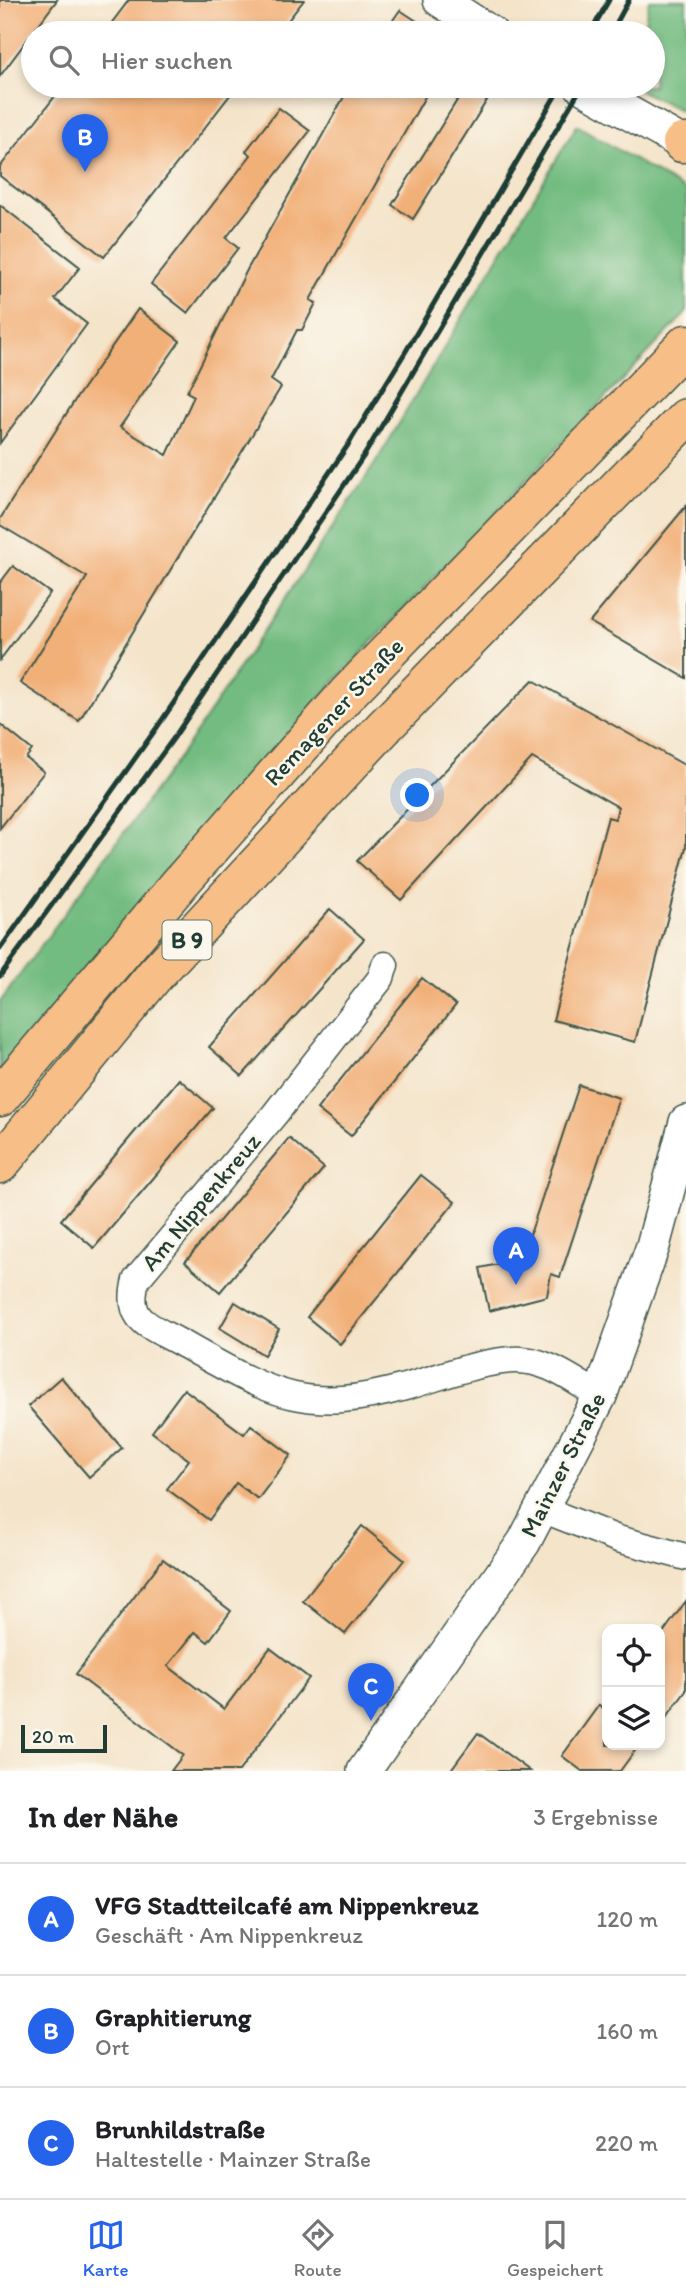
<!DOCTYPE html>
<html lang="de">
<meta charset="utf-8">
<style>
:root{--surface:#fff;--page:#f6f6f6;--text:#202124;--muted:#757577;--line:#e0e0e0;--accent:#2563eb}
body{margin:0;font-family:Itim,sans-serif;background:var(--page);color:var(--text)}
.controls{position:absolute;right:21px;bottom:21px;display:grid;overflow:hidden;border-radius:14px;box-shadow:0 4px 10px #0003}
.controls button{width:63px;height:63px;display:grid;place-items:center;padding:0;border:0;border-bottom:2px solid var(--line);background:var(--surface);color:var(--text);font:35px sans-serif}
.scale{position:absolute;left:21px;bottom:18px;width:86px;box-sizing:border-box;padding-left:7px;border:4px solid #1f3d34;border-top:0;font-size:19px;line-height:24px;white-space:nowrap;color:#1f3d34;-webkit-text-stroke:5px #fbf7ec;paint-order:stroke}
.you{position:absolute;left:418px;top:796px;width:24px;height:24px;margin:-18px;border:5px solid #fff;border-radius:50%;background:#1a73e8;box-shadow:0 0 0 10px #1a73e833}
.badge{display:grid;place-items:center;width:46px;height:46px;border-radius:50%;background:var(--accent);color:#fff;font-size:23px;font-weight:700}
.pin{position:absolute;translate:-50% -58px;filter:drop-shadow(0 2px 4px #0008)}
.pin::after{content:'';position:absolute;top:37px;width:24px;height:21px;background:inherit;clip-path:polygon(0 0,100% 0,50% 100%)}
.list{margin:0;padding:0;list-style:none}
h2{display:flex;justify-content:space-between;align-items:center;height:91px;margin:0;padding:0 28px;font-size:30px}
h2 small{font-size:23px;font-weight:400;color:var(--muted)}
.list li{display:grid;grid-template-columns:46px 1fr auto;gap:21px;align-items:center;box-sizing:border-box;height:112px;padding:0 28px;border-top:2px solid var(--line)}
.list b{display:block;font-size:26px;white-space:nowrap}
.list p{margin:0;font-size:23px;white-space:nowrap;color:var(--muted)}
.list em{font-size:23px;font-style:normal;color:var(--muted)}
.icon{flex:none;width:38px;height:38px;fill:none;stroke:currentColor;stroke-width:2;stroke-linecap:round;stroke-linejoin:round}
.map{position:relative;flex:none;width:686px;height:1771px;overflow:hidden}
.search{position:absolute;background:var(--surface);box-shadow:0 4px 10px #0003;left:21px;right:21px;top:21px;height:77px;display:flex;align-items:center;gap:18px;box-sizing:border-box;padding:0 24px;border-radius:38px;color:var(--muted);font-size:26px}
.sheet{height:427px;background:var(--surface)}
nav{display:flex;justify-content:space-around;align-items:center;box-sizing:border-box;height:98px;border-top:2px solid var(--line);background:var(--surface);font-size:19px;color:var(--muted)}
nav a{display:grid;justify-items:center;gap:4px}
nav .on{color:var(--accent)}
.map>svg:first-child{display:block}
.forest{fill:#73bc81;stroke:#497c5a;stroke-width:2}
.building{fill:#f2b079}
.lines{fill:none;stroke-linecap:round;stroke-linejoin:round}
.minor-casing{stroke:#3f564a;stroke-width:29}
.tertiary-casing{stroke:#3f564a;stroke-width:36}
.primary-casing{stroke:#3f564a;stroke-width:41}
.minor{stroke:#fff;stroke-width:26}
.tertiary{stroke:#fff;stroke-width:33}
.primary{stroke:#f7be87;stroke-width:38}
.rail{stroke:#1f3d34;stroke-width:5}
.labels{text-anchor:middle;stroke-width:5;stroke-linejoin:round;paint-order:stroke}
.shield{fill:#fbf7ec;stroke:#61756b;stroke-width:2}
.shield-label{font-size:23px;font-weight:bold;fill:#1f3d34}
.street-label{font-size:24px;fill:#1f3d34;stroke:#fbf7ec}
</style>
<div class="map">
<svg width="686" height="1771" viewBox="0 0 686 1771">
<rect width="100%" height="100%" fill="#fbf7ec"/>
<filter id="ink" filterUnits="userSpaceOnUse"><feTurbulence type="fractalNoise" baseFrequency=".0143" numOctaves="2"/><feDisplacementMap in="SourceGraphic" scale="14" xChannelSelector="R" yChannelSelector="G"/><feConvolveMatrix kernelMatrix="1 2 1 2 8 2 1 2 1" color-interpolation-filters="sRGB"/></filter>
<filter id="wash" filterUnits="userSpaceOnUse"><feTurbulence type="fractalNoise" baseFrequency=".00686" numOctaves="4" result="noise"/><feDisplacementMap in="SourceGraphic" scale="28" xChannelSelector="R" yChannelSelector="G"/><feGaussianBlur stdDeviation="1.57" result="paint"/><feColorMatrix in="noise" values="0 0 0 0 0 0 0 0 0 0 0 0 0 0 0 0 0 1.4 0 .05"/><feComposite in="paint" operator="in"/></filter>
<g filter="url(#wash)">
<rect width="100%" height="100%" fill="#f4e4ca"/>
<g class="forest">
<polygon points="649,0 686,0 686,113 631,86 653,86 653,33 643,33"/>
<polygon points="577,125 686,191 686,313 336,680 0,1069 0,1002 187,746 376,462"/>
</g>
<g id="blocks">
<g class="building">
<polygon points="0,0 57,0 0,76"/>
<polygon points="129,0 304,0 278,33 104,33"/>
<polygon points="400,10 435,33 384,33"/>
<polygon points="63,86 237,86 104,257 0,176 0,167"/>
<polygon points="350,86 431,86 310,300 316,303 302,330 297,330 271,380 281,387 79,721 20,683 87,577 0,525 0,519 75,400 138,309 180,341 120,427 167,455 194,396 187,392 247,270"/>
<polygon points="466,86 482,86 492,92 413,219 392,205"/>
<polygon points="279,108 310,131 226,238 238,248 188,313 151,284 251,155 246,151"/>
<polygon points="0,205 80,267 55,299 87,324 0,443"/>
<polygon points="686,506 686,678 590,622"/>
<polygon points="13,566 50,593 0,660 0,583"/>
<polygon points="533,680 686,766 686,847 635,1042 553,1020 608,817 615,819 618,807 532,758 401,900 357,861"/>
<polygon points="0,724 32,750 26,758 44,772 0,828"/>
<polygon points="330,909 364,939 242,1076 209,1047"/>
<polygon points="422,978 456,1005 351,1136 317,1109"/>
<polygon points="179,1079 213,1108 94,1248 61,1220"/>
<polygon points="579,1085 619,1098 560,1277 551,1274 547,1296 489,1311 480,1268 522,1259"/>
<polygon points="289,1138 324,1168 220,1292 185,1262"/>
<polygon points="421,1175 455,1202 340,1344 307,1317"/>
<polygon points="235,1302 279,1329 264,1355 220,1328"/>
<polygon points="61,1377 122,1448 89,1477 28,1406"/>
<polygon points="184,1389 244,1434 251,1425 291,1455 258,1499 236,1483 209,1520 167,1489 189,1460 152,1432"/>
<polygon points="362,1526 404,1560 345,1634 303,1601"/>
<polygon points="163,1559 231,1611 208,1642 195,1632 168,1666 224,1709 270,1648 309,1678 239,1771 171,1771 183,1755 76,1674"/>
<polygon points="686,1601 686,1691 660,1726 660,1637"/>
<polygon points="599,1705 607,1711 607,1745 639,1745 620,1771 582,1771 562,1756"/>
<polygon points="478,1733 530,1771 450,1771"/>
</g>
</g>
</g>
<g filter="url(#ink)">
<use href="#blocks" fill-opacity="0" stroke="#3f564a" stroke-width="2"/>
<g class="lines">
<g class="minor-casing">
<g id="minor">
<path d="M385,965l-4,13 -106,136 -139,166c-11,42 13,45 45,63 88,49 121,73 224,44 36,-10 71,-25 108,-27 33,-2 59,20 87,36"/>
<polyline points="542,1509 618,1539 686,1557"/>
</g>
</g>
<g class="tertiary-casing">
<g id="tertiary">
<polyline points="440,0 491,33"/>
<polyline points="581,86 686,145"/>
<polyline points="364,1771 524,1542 600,1396 653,1246 686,1122"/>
</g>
</g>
<g class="primary-casing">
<g id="primary">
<polyline points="682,143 686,143"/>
<polyline points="0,1097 180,883 346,695 686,344"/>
<polyline points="0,1164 154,976 385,726 686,418"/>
</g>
</g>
<use href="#minor" class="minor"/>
<use href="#tertiary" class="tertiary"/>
<use href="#primary" class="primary"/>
<g class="rail">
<polyline points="590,33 609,0"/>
<polyline points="611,33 629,0"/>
<polyline points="0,949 158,726 348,445 406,351 561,86"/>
<polyline points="0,976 173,739 365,454 582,86"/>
</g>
</g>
</g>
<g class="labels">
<rect class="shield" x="162.5" y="920.5" width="49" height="39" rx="5"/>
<g class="shield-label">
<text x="187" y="948">B 9</text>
</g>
<g class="street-label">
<text transform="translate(334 712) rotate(-47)" y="8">Remagener Straße</text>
<text transform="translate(201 1202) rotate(-50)" y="8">Am Nippenkreuz</text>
<text transform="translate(563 1465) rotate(-63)" y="8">Mainzer Straße</text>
</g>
</g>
</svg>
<div class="controls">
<button><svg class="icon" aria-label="locate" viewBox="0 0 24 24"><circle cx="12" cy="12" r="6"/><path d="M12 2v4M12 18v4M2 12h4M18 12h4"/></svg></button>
<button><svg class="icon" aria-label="layers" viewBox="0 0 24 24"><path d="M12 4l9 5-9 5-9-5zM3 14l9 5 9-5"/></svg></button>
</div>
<div class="scale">20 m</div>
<div class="you"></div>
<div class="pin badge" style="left:516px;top:1285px">A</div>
<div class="pin badge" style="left:85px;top:172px">B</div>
<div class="pin badge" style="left:371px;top:1721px">C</div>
<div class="search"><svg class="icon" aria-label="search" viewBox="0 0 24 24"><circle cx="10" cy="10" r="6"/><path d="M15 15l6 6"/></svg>Hier suchen</div>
</div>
<section class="sheet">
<h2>In der Nähe<small>3 Ergebnisse</small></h2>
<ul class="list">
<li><span class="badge">A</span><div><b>VFG Stadtteilcafé am Nippenkreuz</b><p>Geschäft · Am Nippenkreuz</p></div><em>120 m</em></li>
<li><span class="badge">B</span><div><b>Graphitierung</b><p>Ort</p></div><em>160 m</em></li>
<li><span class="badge">C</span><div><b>Brunhildstraße</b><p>Haltestelle · Mainzer Straße</p></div><em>220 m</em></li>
</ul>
</section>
<nav>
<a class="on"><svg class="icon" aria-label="map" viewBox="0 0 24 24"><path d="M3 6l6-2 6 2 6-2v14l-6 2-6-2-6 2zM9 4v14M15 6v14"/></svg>Karte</a>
<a><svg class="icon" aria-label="directions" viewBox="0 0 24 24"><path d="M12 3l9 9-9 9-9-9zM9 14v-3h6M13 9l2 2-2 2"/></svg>Route</a>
<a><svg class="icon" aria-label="saved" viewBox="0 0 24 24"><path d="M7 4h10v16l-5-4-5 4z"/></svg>Gespeichert</a>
</nav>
